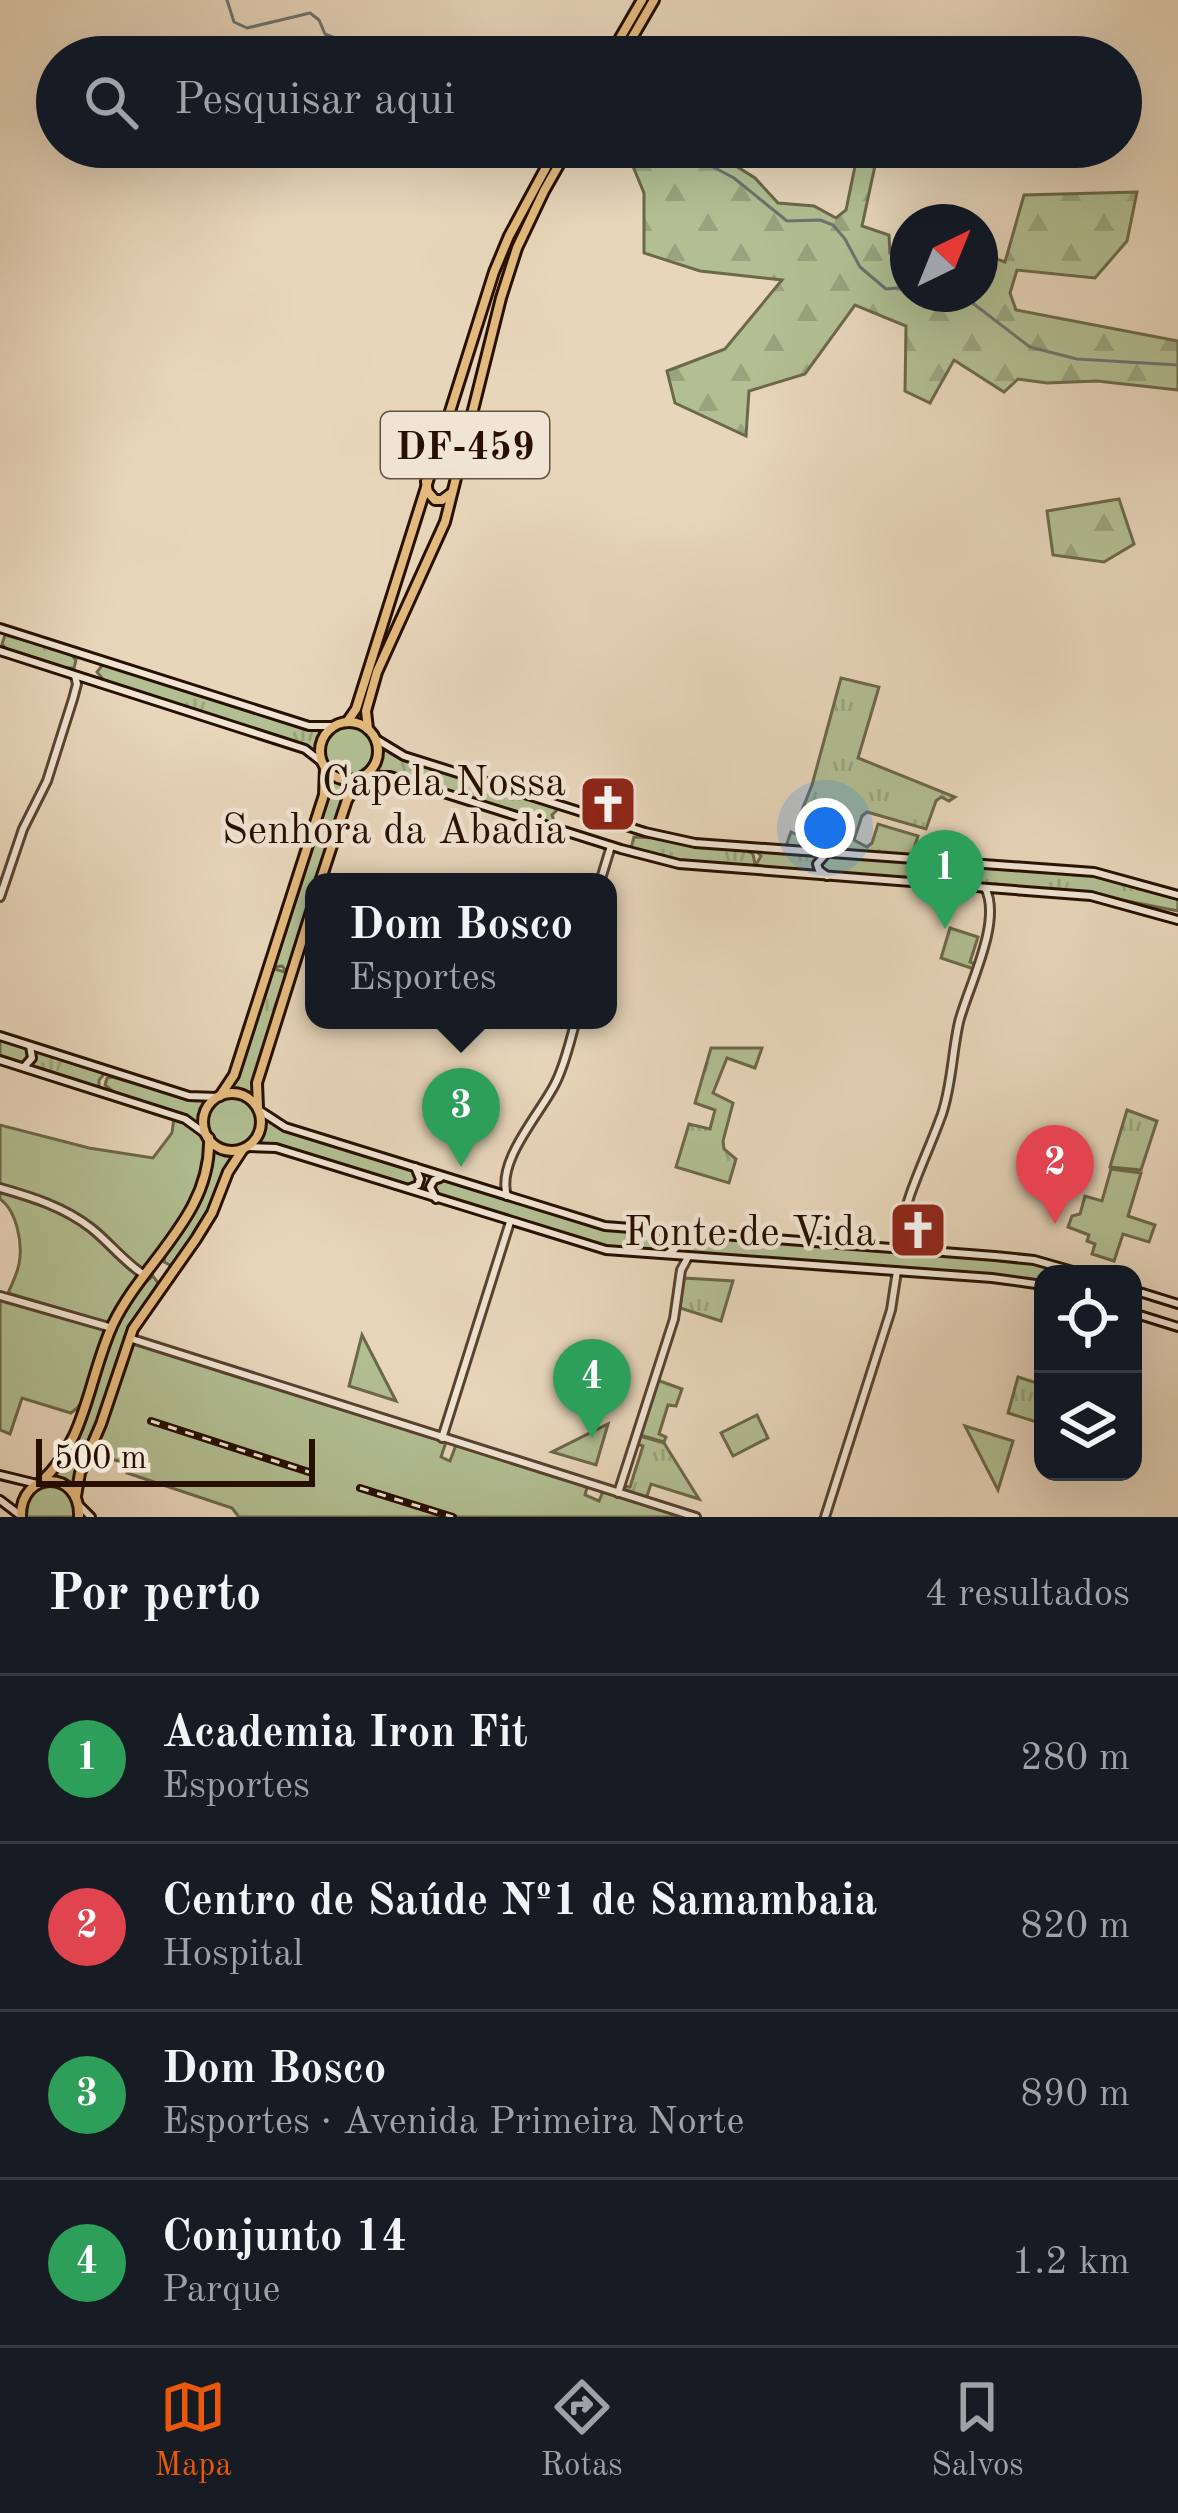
<!DOCTYPE html>
<html lang="pt">
<meta charset="utf-8">
<style>
:root{--surface:#171b24;--page:#20242c;--text:#f1f3f6;--muted:#9ea1a6;--line:#363941;--accent:#ea580c}
body{margin:0;font-family:"Old Standard TT",serif;background:var(--page);color:var(--text)}
.controls{position:absolute;right:36px;bottom:36px;display:grid;overflow:hidden;border-radius:24px;box-shadow:0 12px 48px #0002}
.controls button{width:108px;height:108px;display:grid;place-items:center;padding:0;border:0;border-bottom:3px solid var(--line);background:var(--surface);color:var(--text);font:60px sans-serif}
.compass{position:absolute;left:890px;top:204px;width:108px;height:108px;border-radius:50%;background:var(--surface);box-shadow:0 12px 48px #0002;rotate:43deg}
.scale{position:absolute;left:36px;bottom:30px;width:279px;box-sizing:border-box;padding-left:12px;border:6px solid #271000;border-top:0;font-size:33px;line-height:42px;white-space:nowrap;color:#271000;-webkit-text-stroke:9px #f0e4d3;paint-order:stroke}
.you{position:absolute;left:825px;top:828px;width:42px;height:42px;margin:-30px;border:9px solid #fff;border-radius:50%;background:#1a73e8;box-shadow:0 0 0 18px #1a73e833}
.badge{display:grid;place-items:center;width:78px;height:78px;border-radius:50%;background:var(--accent);color:#fff;font-size:39px;font-weight:700}
.pin{position:absolute;translate:-50% -99px;filter:drop-shadow(0 3px 6px #0008)}
.pin::after{content:'';position:absolute;top:63px;width:42px;height:36px;background:inherit;clip-path:polygon(0 0,100% 0,50% 100%)}
.popup{position:absolute;left:305px;top:873px;width:312px;height:156px;box-sizing:border-box;display:grid;place-content:center;border-radius:24px;background:var(--surface);filter:drop-shadow(0 3px 9px #0005);font-size:39px;white-space:nowrap;color:var(--muted)}
.popup b{font-size:45px;color:var(--text)}
.popup::after{content:'';position:absolute;left:50%;top:100%;margin-left:-24px;border:24px solid transparent;border-top-color:var(--surface)}
.list{margin:0;padding:0;list-style:none}
h2{display:flex;justify-content:space-between;align-items:center;height:156px;margin:0;padding:0 48px;font-size:51px}
h2 small{font-size:39px;font-weight:400;color:var(--muted)}
.list li{display:grid;grid-template-columns:78px 1fr auto;gap:36px;align-items:center;box-sizing:border-box;height:168px;padding:0 48px;border-top:3px solid var(--line)}
.list b{display:block;font-size:45px;white-space:nowrap}
.list p{margin:0;font-size:39px;white-space:nowrap;color:var(--muted)}
.list em{font-size:39px;font-style:normal;color:var(--muted)}
.icon{flex:none;width:66px;height:66px;fill:none;stroke:currentColor;stroke-width:2;stroke-linecap:round;stroke-linejoin:round}
.map{position:relative;flex:none;width:1178px;height:1517px;overflow:hidden}
.search{position:absolute;background:var(--surface);box-shadow:0 12px 48px #0002;left:36px;right:36px;top:36px;height:132px;display:flex;align-items:center;gap:30px;box-sizing:border-box;padding:0 42px;border-radius:66px;color:var(--muted);font-size:45px}
.sheet{height:828px;background:var(--surface)}
nav{display:flex;justify-content:space-around;align-items:center;box-sizing:border-box;height:168px;border-top:3px solid var(--line);background:var(--surface);font-size:33px;color:var(--muted)}
nav a{display:grid;justify-items:center;gap:6px}
nav .on{color:var(--accent)}
.map>svg:first-child{display:block}
.grass{fill:url(#grass-tufts);stroke:#6c684a;stroke-width:3}
.forest{fill:url(#forest-firs);stroke:#6c684a;stroke-width:3}
.park{fill:#b2bf93;stroke:#6c684a;stroke-width:3}
.lines{fill:none;stroke-linecap:round;stroke-linejoin:round}
.stream{stroke:#6d7470;stroke-width:3}
.tertiary-casing{stroke:#57422f;stroke-width:12}
.secondary-casing{stroke:#271000;stroke-width:12}
.primary-casing{stroke:#271000;stroke-width:14}
.tertiary{stroke:#f0e4d3;stroke-width:6}
.secondary{stroke:#f0e4d3;stroke-width:6}
.primary{stroke:#e4bb7e;stroke-width:8}
.rail-casing{stroke:#271000;stroke-width:8}
.rail{stroke:#f0e4d3;stroke-width:3;stroke-dasharray:9;stroke-linecap:butt}
.labels{text-anchor:middle;stroke-width:9;stroke-linejoin:round;paint-order:stroke}
.shield{fill:#f0e4d3;stroke:#63503f;stroke-width:3}
.shield-label{font-size:39px;font-weight:bold;fill:#271000}
.poi-label{font-size:42px;fill:#271000;stroke:#f0e4d3;text-anchor:end}
</style>
<div class="map">
<svg width="1178" height="1517" viewBox="0 0 1178 1517">
<defs>
<pattern id="grass-tufts" width="24" height="20" patternUnits="userSpaceOnUse" patternTransform="scale(3)"><rect width="24" height="20" fill="#b2bf93"/><path d="M3 7l-1-3M5 7V3M7 7l1-3M15 17l-1-3M17 17v-4M19 17l1-3" fill="none" stroke="#99a37d"/></pattern>
<pattern id="forest-firs" width="22" height="20" patternUnits="userSpaceOnUse" patternTransform="scale(3)"><rect width="22" height="20" fill="#b2bf93"/><path d="M5 1l3.5 6h-7zM16 11l3.5 6h-7z" fill="#99a37d"/></pattern>
</defs>
<rect width="100%" height="100%" fill="#e8d6bb"/>
<filter id="stains"><feTurbulence type="fractalNoise" baseFrequency=".00167" numOctaves="4"/><feColorMatrix values="0 0 0 0 .2 0 0 0 0 .09 0 0 0 0 .02 0 0 0 .5 -.17"/></filter>
<radialGradient id="worn" r=".72"><stop offset=".6" stop-color="#630" stop-opacity="0"/><stop offset="1" stop-color="#630" stop-opacity=".3"/></radialGradient>
<g class="grass">
<polygon points="5,635 69,652 76,660 74,668 61,668 7,650 2,644"/>
<polygon points="104,663 312,728 327,728 319,740 318,754 303,746 107,684 97,672"/>
<polygon points="841,678 879,687 858,758 955,797 949,801 941,797 936,801 926,829 867,812 862,816 854,840 867,847 872,843 878,824 918,836 912,855 786,846 791,832 800,836 808,819 800,815 812,785"/>
<polygon points="381,744 403,758 560,807 552,815 555,824 396,776 370,774 381,756"/>
<path d="M634,837l24,1 89,13 6,3 2,10 -7,4c-41,-4 -78,-6 -117,-20z"/>
<polygon points="756,851 820,855 816,859 815,868 818,873 753,870 761,856"/>
<polygon points="827,856 1094,873 1178,898 1178,911 1087,893 829,873 821,868 822,860"/>
<polygon points="275,969 285,972 286,980 255,1100 240,1091 226,1090 237,1077 271,973"/>
<polygon points="0,1038 106,1072 99,1080 99,1089 0,1058"/>
<polygon points="711,1048 762,1048 755,1068 727,1058 713,1093 733,1103 723,1141 724,1149 736,1159 729,1183 676,1167 689,1124 710,1129 715,1110 695,1103"/>
<polygon points="1127,1110 1157,1121 1141,1170 1110,1167"/>
<polygon points="684,1278 733,1281 721,1321 680,1308"/>
<polygon points="1018,1377 1043,1385 1043,1424 1008,1413"/>
<polygon points="640,1436 664,1443 699,1499 651,1484 646,1499 622,1492 623,1486 630,1487 643,1446 637,1444"/>
</g>
<g class="forest">
<polygon points="625,147 725,147 728,161 755,178 778,203 814,206 836,218 846,210 859,147 879,147 862,226 889,235 890,253 908,256 908,294 980,294 980,253 1005,262 1024,195 1137,192 1127,241 1095,278 1017,270 1010,293 1016,310 1178,341 1178,390 1097,381 1047,383 1018,379 1004,392 954,360 930,403 905,391 906,326 855,305 805,374 749,391 746,436 675,403 667,371 725,349 782,280 700,271 644,253 644,193"/>
<polygon points="1119,499 1134,544 1104,562 1053,555 1047,511"/>
</g>
<g class="park">
<circle cx="349" cy="750" r="25"/>
<polygon points="326,772 338,780 356,782 319,882 314,882 314,896 289,974 282,966 272,967 317,828"/>
<polygon points="950,928 978,937 970,962 975,964 974,969 941,958"/>
<polygon points="112,1077 196,1101 210,1099 203,1111 201,1127 190,1118 115,1093 105,1085 107,1078"/>
<circle cx="232" cy="1122" r="25"/>
<polygon points="263,1116 284,1129 594,1225 1034,1259 1087,1274 1043,1274 1043,1284 620,1251 277,1146 254,1146 261,1135"/>
<path d="M174,1118c12,4 24,11 30,22 20,42 -73,147 -95,183l-101,-30c4,-9 9,-19 11,-29 4,-20 -2,-53 -19,-65v-74l89,23 64,10 19,-25z"/>
<path d="M211,1146l19,8 7,-1c-19,45 -37,73 -65,113l-8,-4 1,-7c22,-29 51,-69 46,-109z"/>
<polygon points="1111,1169 1141,1173 1128,1216 1155,1225 1149,1242 1123,1234 1114,1261 1092,1254 1095,1244 1087,1241 1089,1235 1068,1227 1072,1216 1080,1214 1085,1196 1102,1201"/>
<path d="M153,1276l5,7 -29,50 -27,88 -28,68 -13,-10 -10,-1c51,-57 40,-156 102,-202z"/>
<path d="M0,1295l100,32 5,6c-7,25 -11,65 -34,80l-49,-15 -12,36 -10,-4z"/>
<polygon points="362,1335 396,1401 349,1386"/>
<polygon points="130,1340 332,1402 446,1442 441,1457 450,1461 456,1445 588,1484 585,1495 599,1501 604,1489 691,1517 239,1517 232,1508 127,1473 129,1464 90,1453"/>
<polygon points="657,1380 682,1389 676,1406 668,1405 659,1434 666,1437 664,1442 640,1435"/>
<polygon points="757,1415 768,1438 733,1456 721,1433"/>
<polygon points="608,1424 596,1465 552,1452"/>
<polygon points="965,1426 1013,1441 998,1490"/>
<path d="M44,1485c23,-1 30,11 32,32h-52c1,-15 5,-26 20,-32z"/>
</g>
<g class="lines">
<g class="stream">
<polyline points="227,0 234,22 247,28 310,13 319,20 325,34 362,49 367,57"/>
<polyline points="616,147 626,155 700,160 734,178 787,221 820,220 833,225 845,239 860,267 886,289 908,287"/>
<polyline points="955,294 966,298 1030,347 1077,359 1178,365"/>
</g>
<g class="tertiary-casing">
<g id="tertiary">
<polyline points="600,882 611,846"/>
<polyline points="0,897 23,829 47,781 73,699 77,684 75,676"/>
<path d="M0,1188c32,9 64,19 91,40 18,14 33,34 52,46"/>
<path d="M507,1196c-11,-35 33,-82 48,-112 10,-19 15,-43 21,-64"/>
<path d="M899,1238c7,-44 28,-82 43,-124 10,-30 10,-61 17,-92 9,-35 44,-101 26,-134"/>
<polyline points="0,1296 112,1328"/>
<polyline points="129,1338 696,1517"/>
<polyline points="442,1438 510,1222"/>
<polyline points="618,1493 674,1319 681,1270 688,1257"/>
<polyline points="825,1517 891,1310 897,1271"/>
</g>
</g>
<g class="secondary-casing">
<g id="secondary">
<polyline points="0,628 309,726 333,726"/>
<polyline points="0,651 305,749 323,763"/>
<polyline points="376,739 404,756 645,832 695,843 1094,872 1178,895"/>
<polyline points="363,776 390,776 621,849 679,864 1091,896 1178,920"/>
<polyline points="825,855 817,864 819,870 827,876"/>
<polyline points="0,1036 189,1096 217,1097"/>
<polyline points="0,1060 185,1119 207,1135"/>
<polyline points="24,1067 32,1058 30,1046"/>
<polyline points="259,1110 285,1127 605,1226 995,1256 1034,1260 1083,1274"/>
<polyline points="247,1147 276,1148 606,1250 992,1278 1043,1285"/>
<polyline points="410,1188 418,1185 420,1179 415,1167"/>
<polyline points="436,1199 430,1187 434,1180 440,1178"/>
<polyline points="668,1253 675,1249 676,1244 669,1232"/>
<polyline points="1133,1290 1178,1304"/>
<polyline points="1133,1313 1178,1327"/>
<polyline points="0,1475 37,1484"/>
<polyline points="0,1500 21,1516"/>
<polyline points="79,1505 91,1517"/>
</g>
</g>
<g class="primary-casing">
<g id="primary">
<polyline points="609,57 642,0"/>
<polyline points="621,57 654,0"/>
<polyline points="426,482 428,492 435,500 442,500 450,494"/>
<polyline points="347,722 356,709 494,272 509,236 557,147"/>
<circle cx="349" cy="751" r="29"/>
<polyline points="368,729 366,711 377,672 445,522 501,298 517,248 544,191 569,147"/>
<polyline points="320,882 347,800 361,778"/>
<circle cx="232" cy="1122" r="29"/>
<polyline points="220,1096 234,1075 324,795 325,767"/>
<polyline points="258,1108 257,1083 314,902"/>
<path d="M41,1482c46,-42 47,-104 72,-158 31,-64 99,-109 96,-186"/>
<polyline points="76,1496 80,1473 101,1424 133,1329 196,1239 212,1213 228,1172 243,1149"/>
<path d="M21,1517c-1,-48 60,-48 58,0"/>
</g>
</g>
<use href="#tertiary" class="tertiary"/>
<use href="#secondary" class="secondary"/>
<use href="#primary" class="primary"/>
<g class="rail-casing">
<g id="rail">
<polyline points="151,1421 309,1472"/>
<polyline points="360,1488 453,1517"/>
</g>
</g>
<use href="#rail" class="rail"/>
</g>
<defs>
<g id="church-square" transform="scale(3)"><rect x="-9" y="-9" width="18" height="18" rx="4" fill="#8f2418" stroke="#f0e4d3"/><path d="M-1.2-6h2.4v3.5h3.3v2.4h-3.3V6h-2.4V-.1h-3.3v-2.4h3.3Z" fill="#fff"/></g>
</defs>
<g fill-rule="evenodd">
<use href="#church-square" x="608" y="804"/>
<use href="#church-square" x="918" y="1230"/>
</g>
<g class="labels">
<rect class="shield" x="381" y="412" width="168" height="66" rx="9"/>
<g class="shield-label">
<text x="465" y="459">DF-459</text>
</g>
<g class="poi-label">
<text x="566" y="795">Capela Nossa<tspan x="566" dy="48">Senhora da Abadia</tspan></text>
<text x="876" y="1245">Fonte de Vida</text>
</g>
</g>
<rect width="100%" height="100%" filter="url(#stains)"/>
<rect width="100%" height="100%" fill="url(#worn)"/>
</svg>
<div class="controls">
<button><svg class="icon" aria-label="locate" viewBox="0 0 24 24"><circle cx="12" cy="12" r="6"/><path d="M12 2v4M12 18v4M2 12h4M18 12h4"/></svg></button>
<button><svg class="icon" aria-label="layers" viewBox="0 0 24 24"><path d="M12 4l9 5-9 5-9-5zM3 14l9 5 9-5"/></svg></button>
</div>
<svg class="compass" viewBox="-18 -18 36 36"><path d="M0-13l5 13h-10z" fill="#e53935"/><path d="M0 13l5-13h-10z" fill="#9ea1a6"/></svg>
<div class="scale">500 m</div>
<div class="you"></div>
<div class="pin badge" style="left:945px;top:929px;background:#2e9e5b">1</div>
<div class="pin badge" style="left:1055px;top:1224px;background:#e0444e">2</div>
<div class="pin badge" style="left:461px;top:1167px;background:#2e9e5b">3</div>
<div class="popup"><b>Dom Bosco</b>Esportes</div>
<div class="pin badge" style="left:592px;top:1438px;background:#2e9e5b">4</div>
<div class="search"><svg class="icon" aria-label="search" viewBox="0 0 24 24"><circle cx="10" cy="10" r="6"/><path d="M15 15l6 6"/></svg>Pesquisar aqui</div>
</div>
<section class="sheet">
<h2>Por perto<small>4 resultados</small></h2>
<ul class="list">
<li><span class="badge" style="background:#2e9e5b">1</span><div><b>Academia Iron Fit</b><p>Esportes</p></div><em>280 m</em></li>
<li><span class="badge" style="background:#e0444e">2</span><div><b>Centro de Saúde Nº1 de Samambaia</b><p>Hospital</p></div><em>820 m</em></li>
<li><span class="badge" style="background:#2e9e5b">3</span><div><b>Dom Bosco</b><p>Esportes · Avenida Primeira Norte</p></div><em>890 m</em></li>
<li><span class="badge" style="background:#2e9e5b">4</span><div><b>Conjunto 14</b><p>Parque</p></div><em>1.2 km</em></li>
</ul>
</section>
<nav>
<a class="on"><svg class="icon" aria-label="map" viewBox="0 0 24 24"><path d="M3 6l6-2 6 2 6-2v14l-6 2-6-2-6 2zM9 4v14M15 6v14"/></svg>Mapa</a>
<a><svg class="icon" aria-label="directions" viewBox="0 0 24 24"><path d="M12 3l9 9-9 9-9-9zM9 14v-3h6M13 9l2 2-2 2"/></svg>Rotas</a>
<a><svg class="icon" aria-label="saved" viewBox="0 0 24 24"><path d="M7 4h10v16l-5-4-5 4z"/></svg>Salvos</a>
</nav>
